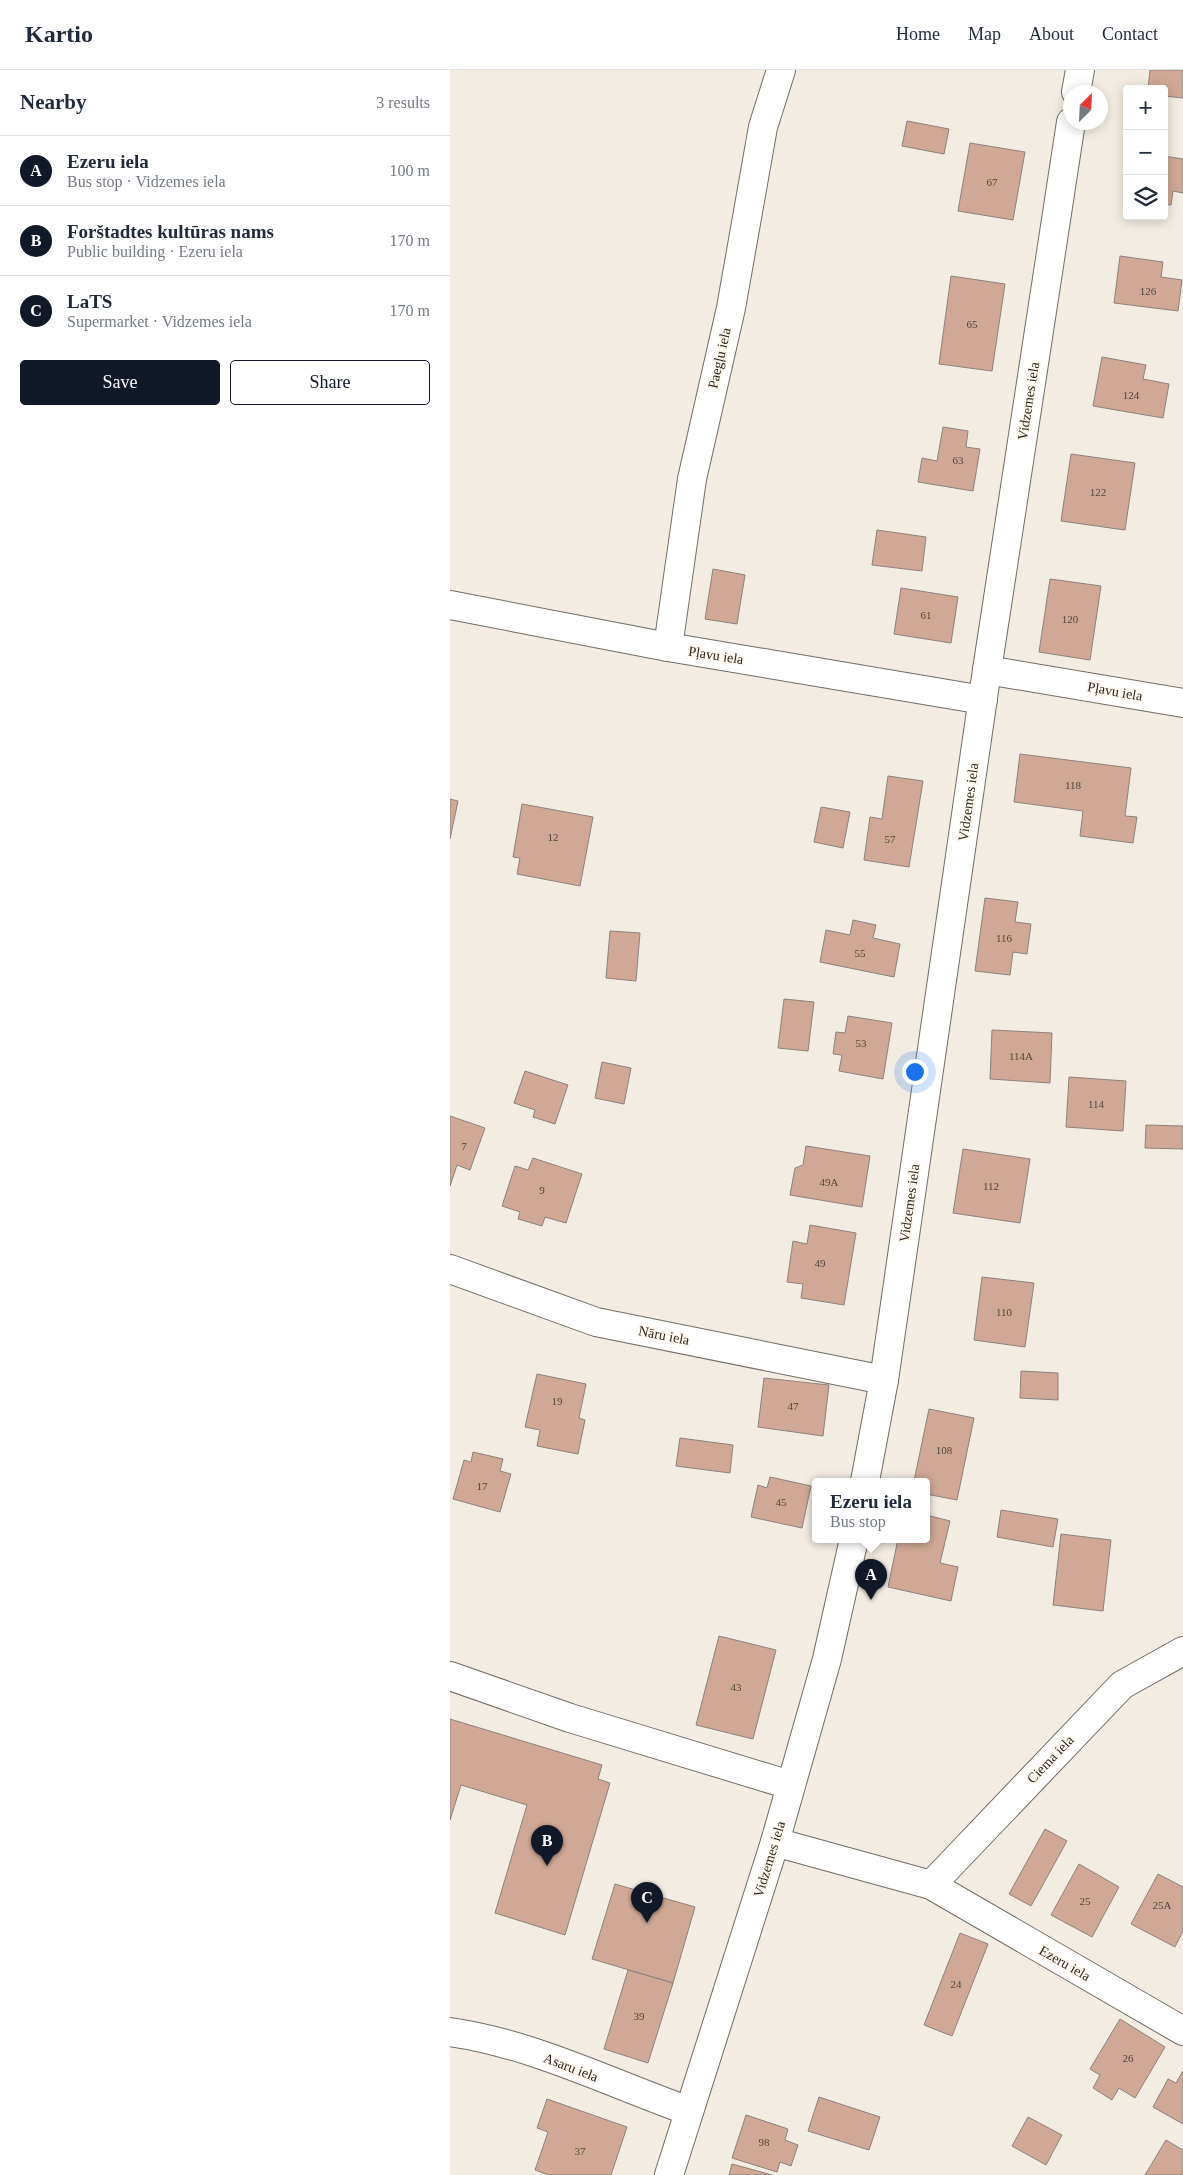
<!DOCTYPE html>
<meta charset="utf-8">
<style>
:root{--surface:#fff;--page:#f6f6f7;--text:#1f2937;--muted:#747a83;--line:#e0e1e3;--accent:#111827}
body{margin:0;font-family:Georgia,serif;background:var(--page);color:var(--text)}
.controls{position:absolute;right:15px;top:15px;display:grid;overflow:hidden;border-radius:5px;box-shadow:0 2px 12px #0003}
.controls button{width:45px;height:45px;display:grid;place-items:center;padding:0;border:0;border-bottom:1px solid var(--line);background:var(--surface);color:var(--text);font:25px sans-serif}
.compass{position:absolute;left:613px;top:15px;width:45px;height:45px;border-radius:50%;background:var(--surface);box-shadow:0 2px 12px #0003;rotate:24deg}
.you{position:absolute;left:464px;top:1001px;width:18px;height:18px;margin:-12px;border:4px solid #fff;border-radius:50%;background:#1a73e8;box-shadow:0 0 0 8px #1a73e833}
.badge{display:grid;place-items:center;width:32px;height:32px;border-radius:50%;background:var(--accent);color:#fff;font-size:16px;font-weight:700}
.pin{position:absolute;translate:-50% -41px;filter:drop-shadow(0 1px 2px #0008)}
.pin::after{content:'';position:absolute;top:26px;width:18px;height:15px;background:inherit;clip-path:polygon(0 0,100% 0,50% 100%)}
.popup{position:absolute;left:362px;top:1408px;width:118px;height:65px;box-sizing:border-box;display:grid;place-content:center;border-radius:5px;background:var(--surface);filter:drop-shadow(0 1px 4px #0005);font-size:16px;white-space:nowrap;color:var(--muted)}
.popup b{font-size:19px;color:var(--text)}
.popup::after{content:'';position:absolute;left:50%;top:100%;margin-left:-10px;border:10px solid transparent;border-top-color:var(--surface)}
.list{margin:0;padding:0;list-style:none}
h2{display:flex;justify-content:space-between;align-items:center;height:65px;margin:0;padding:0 20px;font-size:21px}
h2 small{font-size:16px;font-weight:400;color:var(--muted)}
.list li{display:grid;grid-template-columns:32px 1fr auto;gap:15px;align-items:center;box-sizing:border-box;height:70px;padding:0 20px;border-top:1px solid var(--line)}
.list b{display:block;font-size:19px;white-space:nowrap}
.list p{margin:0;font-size:16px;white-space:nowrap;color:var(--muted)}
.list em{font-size:16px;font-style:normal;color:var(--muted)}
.actions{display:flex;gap:10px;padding:15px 20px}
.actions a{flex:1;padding:11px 0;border:1px solid var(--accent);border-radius:5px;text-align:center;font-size:18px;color:var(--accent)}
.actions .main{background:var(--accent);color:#fff}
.icon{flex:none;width:28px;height:28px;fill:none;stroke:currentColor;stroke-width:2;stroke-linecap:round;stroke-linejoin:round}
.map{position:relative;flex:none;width:733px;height:2105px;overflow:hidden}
header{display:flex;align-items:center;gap:30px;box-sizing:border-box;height:70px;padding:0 25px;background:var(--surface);border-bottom:1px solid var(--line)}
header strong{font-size:24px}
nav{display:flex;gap:28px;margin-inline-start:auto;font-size:18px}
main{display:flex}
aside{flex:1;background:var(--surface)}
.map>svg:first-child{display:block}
.building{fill:#d0a895;stroke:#8c827d}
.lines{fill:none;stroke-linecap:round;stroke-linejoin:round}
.minor-casing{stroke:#716c63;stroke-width:30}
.minor{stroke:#fff;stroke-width:28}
.labels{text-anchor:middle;stroke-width:4;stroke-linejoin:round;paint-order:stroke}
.number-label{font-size:11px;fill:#52463f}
.street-label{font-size:14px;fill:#282622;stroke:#fff9ef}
</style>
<header>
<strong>Kartio</strong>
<nav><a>Home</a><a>Map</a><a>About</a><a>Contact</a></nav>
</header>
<main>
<aside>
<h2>Nearby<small>3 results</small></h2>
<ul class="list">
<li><span class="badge">A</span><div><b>Ezeru iela</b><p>Bus stop · Vidzemes iela</p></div><em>100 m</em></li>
<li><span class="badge">B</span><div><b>Forštadtes kultūras nams</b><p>Public building · Ezeru iela</p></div><em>170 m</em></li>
<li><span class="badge">C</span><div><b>LaTS</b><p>Supermarket · Vidzemes iela</p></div><em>170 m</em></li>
</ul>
<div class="actions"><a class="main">Save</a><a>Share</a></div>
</aside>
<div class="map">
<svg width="733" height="2105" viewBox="0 0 733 2105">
<rect width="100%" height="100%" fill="#f2ece2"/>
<g class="building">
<polygon points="700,0 733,0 733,28 714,26 714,19 698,19"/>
<polygon points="457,51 499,59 494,84 452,76"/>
<polygon points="520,73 575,82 563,150 508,141"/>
<polygon points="714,86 733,89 733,123 723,121 721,135 714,134"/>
<polygon points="670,186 713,192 711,207 732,210 728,241 664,233"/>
<polygon points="501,206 555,214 542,301 489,294"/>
<polygon points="652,287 696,295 693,309 719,314 713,348 643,336"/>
<polygon points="493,357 518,361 516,377 530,379 523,421 468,412 472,388 487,391"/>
<polygon points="621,384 685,393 675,460 611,451"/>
<polygon points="427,460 476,467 472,501 422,495"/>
<polygon points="263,499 295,505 287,554 255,549"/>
<polygon points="600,509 651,516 640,590 589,582"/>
<polygon points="451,518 508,527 501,573 444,564"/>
<polygon points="570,684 681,698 675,746 687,747 683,773 630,766 633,741 564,732"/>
<polygon points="438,706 473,711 459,797 414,790 420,747 432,749"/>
<polygon points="0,729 8,731 0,769"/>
<polygon points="72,734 143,747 130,816 67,804 70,788 63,787"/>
<polygon points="371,737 400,742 393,778 364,772"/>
<polygon points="535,828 568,832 565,852 581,854 577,884 563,882 560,905 525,901"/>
<polygon points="403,850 426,855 423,868 450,874 444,907 370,892 376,860 400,865"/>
<polygon points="160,861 190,863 186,911 156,908"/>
<polygon points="334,929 364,932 358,981 328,978"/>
<polygon points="398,946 442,953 433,1009 389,1001 392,985 383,984 386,962 395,963"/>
<polygon points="542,960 602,963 600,1013 540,1009"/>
<polygon points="152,992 181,998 174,1034 145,1028"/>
<polygon points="75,1001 118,1015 105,1054 83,1047 85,1040 64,1033"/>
<polygon points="619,1007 676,1011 673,1061 616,1057"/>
<polygon points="0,1046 35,1058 20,1100 7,1095 0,1116"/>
<polygon points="696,1055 733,1056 733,1079 695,1078"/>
<polygon points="356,1076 420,1086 412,1137 340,1125 345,1098 353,1095"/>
<polygon points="513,1079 580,1089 570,1153 503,1143"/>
<polygon points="83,1088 132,1104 116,1153 95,1147 92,1156 68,1149 70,1142 52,1136 65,1096 78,1100"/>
<polygon points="360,1155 406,1163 394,1235 351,1228 353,1214 337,1212 343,1171 357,1174"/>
<polygon points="532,1207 584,1213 575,1277 524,1270"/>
<polygon points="571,1301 608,1303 608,1330 570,1328"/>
<polygon points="87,1304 136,1314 129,1348 135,1350 128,1384 87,1376 90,1360 75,1357"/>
<polygon points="314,1308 379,1315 373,1366 308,1357"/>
<polygon points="479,1339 524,1348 507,1430 476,1424 476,1411 464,1411"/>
<polygon points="230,1368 283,1375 280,1403 226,1396"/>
<polygon points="23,1382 53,1389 50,1401 61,1404 50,1442 3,1429 14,1390 21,1392"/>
<polygon points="320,1407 361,1416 352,1458 301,1447 308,1415 317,1418"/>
<polygon points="551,1440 608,1449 603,1477 547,1467"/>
<polygon points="476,1445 500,1451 490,1493 508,1497 501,1531 438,1517 448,1469 476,1469"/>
<polygon points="611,1464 661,1470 653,1541 603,1535"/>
<polygon points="269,1566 326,1580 303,1669 246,1655"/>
<polygon points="0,1649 152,1695 148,1709 160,1713 115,1865 45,1843 77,1735 11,1715 0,1750"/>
<polygon points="595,1759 617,1771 581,1836 559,1824"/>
<polygon points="629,1794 669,1817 642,1867 601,1845"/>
<polygon points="708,1804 733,1817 733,1861 725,1877 681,1854"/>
<polygon points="165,1814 245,1837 223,1913 142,1889"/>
<polygon points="510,1863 538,1874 502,1966 474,1955"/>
<polygon points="178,1900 223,1913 198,1993 154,1979"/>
<polygon points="670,1949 715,1977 685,2028 669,2018 662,2030 643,2018 650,2005 640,1999"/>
<polygon points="733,2001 733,2054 703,2037 718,2009 726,2013"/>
<polygon points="369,2027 430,2047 419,2080 358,2061"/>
<polygon points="97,2029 177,2057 161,2105 99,2105 85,2100 98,2062 87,2058"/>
<polygon points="296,2045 338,2059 335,2070 348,2075 341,2096 330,2092 327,2102 282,2088"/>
<polygon points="578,2047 612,2065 596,2095 562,2076"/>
<polygon points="716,2070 733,2080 733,2105 695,2105"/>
<polygon points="282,2094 322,2105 279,2105"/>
</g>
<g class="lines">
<g class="minor-casing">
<g id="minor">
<polyline points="626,22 630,0"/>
<polyline points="0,535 218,577 533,630"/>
<polyline points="218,577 242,409 281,238 313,57 331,0"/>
<polyline points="537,600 733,633"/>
<polyline points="0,1199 146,1252 434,1310"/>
<polyline points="415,1411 434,1310 537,600 621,52"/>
<polyline points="0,1606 120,1648 340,1715"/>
<polyline points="325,1772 481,1815 733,1961"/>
<polyline points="481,1815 672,1615 733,1581"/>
<path d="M0,1962c80,11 163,52 239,79"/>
<polyline points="219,2105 325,1772 377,1589 404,1469"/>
</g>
</g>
<use href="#minor" class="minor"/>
</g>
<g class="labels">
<g class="number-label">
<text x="542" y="116">67</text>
<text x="698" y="225">126</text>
<text x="522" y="258">65</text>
<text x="681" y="329">124</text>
<text x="508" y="394">63</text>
<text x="648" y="426">122</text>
<text x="476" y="549">61</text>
<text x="620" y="553">120</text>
<text x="623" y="719">118</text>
<text x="103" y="771">12</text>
<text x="440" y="773">57</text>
<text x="554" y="872">116</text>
<text x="410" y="887">55</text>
<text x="411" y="977">53</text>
<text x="571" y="990">114A</text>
<text x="646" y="1038">114</text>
<text x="14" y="1080">7</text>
<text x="379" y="1116">49A</text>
<text x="541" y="1120">112</text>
<text x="92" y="1124">9</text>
<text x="370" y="1197">49</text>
<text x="554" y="1246">110</text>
<text x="107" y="1335">19</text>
<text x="343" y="1340">47</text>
<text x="494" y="1384">108</text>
<text x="32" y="1420">17</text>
<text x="331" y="1436">45</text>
<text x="286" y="1621">43</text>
<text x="635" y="1835">25</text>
<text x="712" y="1839">25A</text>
<text x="506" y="1918">24</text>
<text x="189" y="1950">39</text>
<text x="678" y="1992">26</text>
<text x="314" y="2076">98</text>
<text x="130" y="2085">37</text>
</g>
<g class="street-label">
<text transform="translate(269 288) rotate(-77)" y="5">Paegļu iela</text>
<text transform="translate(578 331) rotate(-81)" y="5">Vidzemes iela</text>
<text transform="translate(266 585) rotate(9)" y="5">Pļavu iela</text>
<text transform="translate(665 621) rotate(10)" y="5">Pļavu iela</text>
<text transform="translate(518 732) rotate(-82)" y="5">Vidzemes iela</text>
<text transform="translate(459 1133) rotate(-82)" y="5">Vidzemes iela</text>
<text transform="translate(214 1265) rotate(11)" y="5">Nāru iela</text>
<text transform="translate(600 1689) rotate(-46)" y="5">Ciema iela</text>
<text transform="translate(319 1789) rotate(-73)" y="5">Vidzemes iela</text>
<text transform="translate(615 1893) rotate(30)" y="5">Ezeru iela</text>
<text transform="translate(121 1997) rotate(21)" y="5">Asaru iela</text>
</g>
</g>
</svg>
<div class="controls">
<button>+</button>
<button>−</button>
<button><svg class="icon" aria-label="layers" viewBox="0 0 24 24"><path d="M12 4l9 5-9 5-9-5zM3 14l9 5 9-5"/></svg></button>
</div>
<svg class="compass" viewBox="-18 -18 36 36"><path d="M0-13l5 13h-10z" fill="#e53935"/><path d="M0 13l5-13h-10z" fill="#747a83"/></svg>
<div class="you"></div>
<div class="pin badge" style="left:421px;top:1530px">A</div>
<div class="popup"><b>Ezeru iela</b>Bus stop</div>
<div class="pin badge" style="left:97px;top:1796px">B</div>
<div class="pin badge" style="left:197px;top:1853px">C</div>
</div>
</main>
